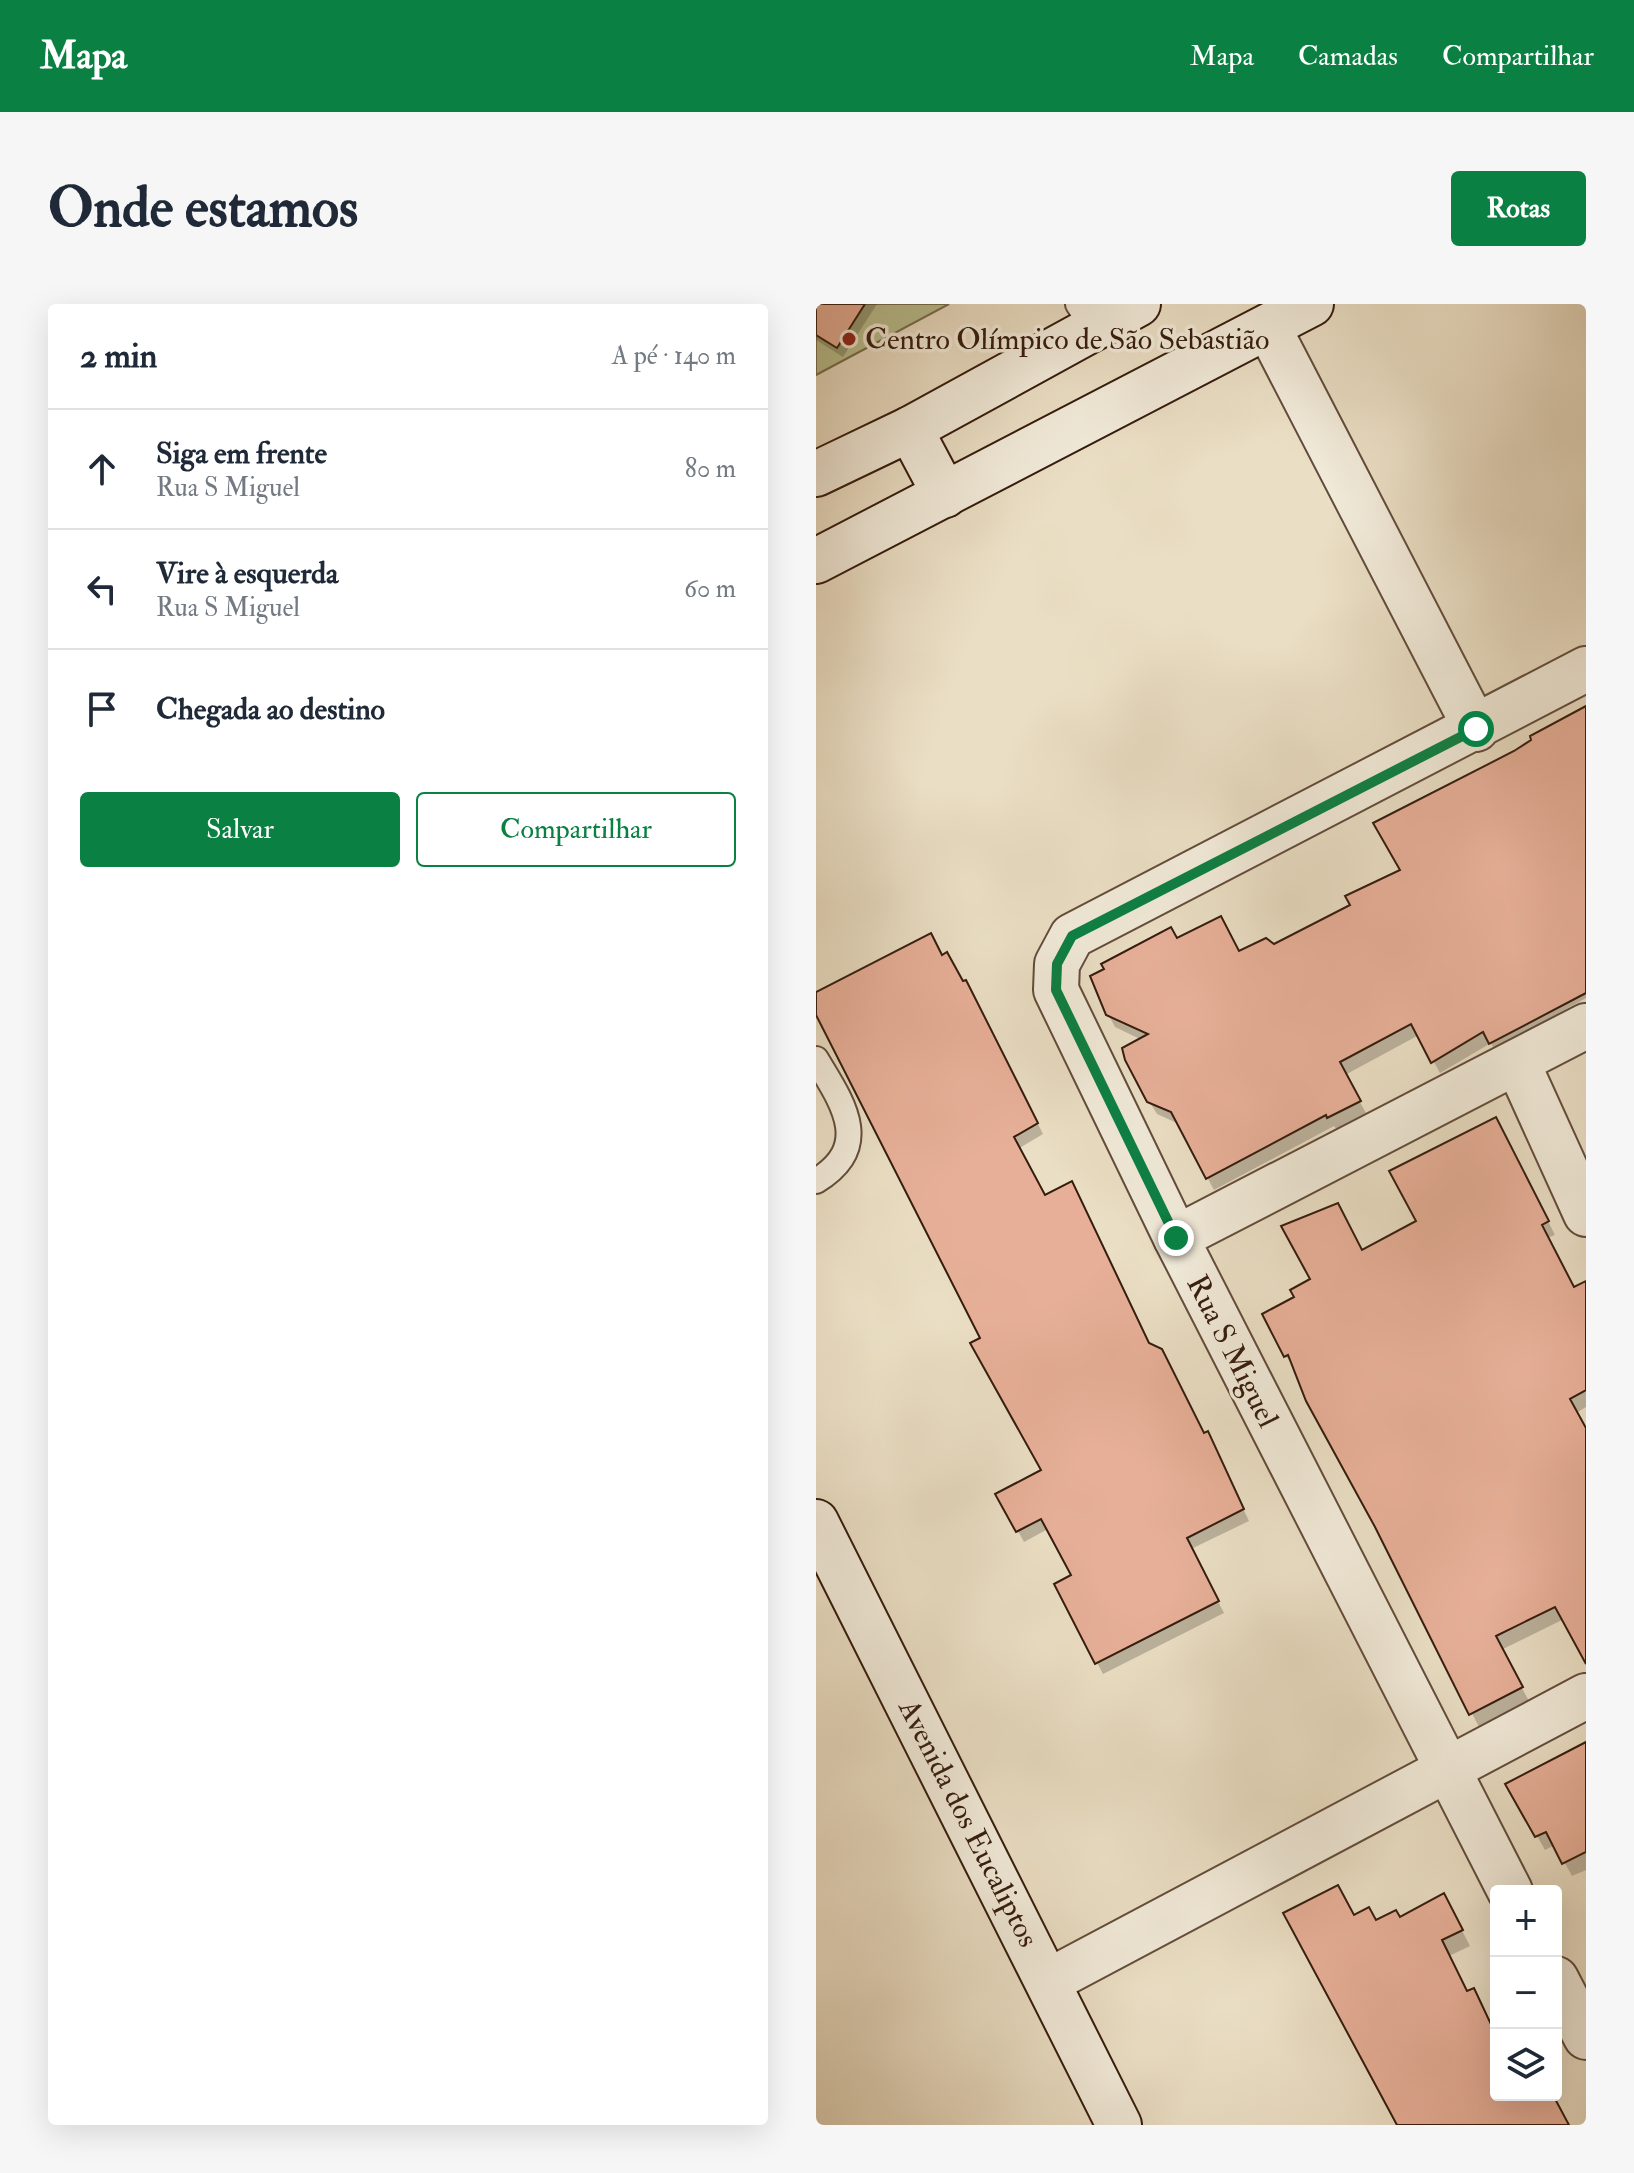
<!DOCTYPE html>
<html lang="pt">
<meta charset="utf-8">
<style>
:root{--surface:#fff;--page:#f6f6f7;--text:#1f2937;--muted:#747a83;--line:#e0e1e3;--accent:#0b8043}
body{margin:0;font-family:"IM FELL Double Pica",serif;background:var(--page);color:var(--text)}
.controls{position:absolute;right:24px;bottom:24px;display:grid;overflow:hidden;border-radius:8px;box-shadow:0 8px 32px #0002}
.controls button{width:72px;height:72px;display:grid;place-items:center;padding:0;border:0;border-bottom:2px solid var(--line);background:var(--surface);color:var(--text);font:40px sans-serif}
.stop{position:absolute;width:24px;height:24px;margin:-18px;border:6px solid #0b8043;border-radius:50%;background:#fff}
.stop.end{background:#0b8043;border-color:#fff;box-shadow:0 2px 8px #0008}
.list{margin:0;padding:0;list-style:none}
h2{display:flex;justify-content:space-between;align-items:center;height:104px;margin:0;padding:0 32px;font-size:34px}
h2 small{font-size:26px;font-weight:400;color:var(--muted)}
.list li{display:grid;grid-template-columns:52px 1fr auto;gap:24px;align-items:center;box-sizing:border-box;height:120px;padding:0 32px;border-top:2px solid var(--line)}
.list b{display:block;font-size:30px;white-space:nowrap}
.list p{margin:0;font-size:26px;white-space:nowrap;color:var(--muted)}
.list em{font-size:26px;font-style:normal;color:var(--muted)}
.actions{display:flex;gap:16px;padding:24px 32px}
.actions a{flex:1;padding:18px 0;border:2px solid var(--accent);border-radius:8px;text-align:center;font-size:28px;color:var(--accent)}
.actions .main{background:var(--accent);color:#fff}
.icon{flex:none;width:44px;height:44px;fill:none;stroke:currentColor;stroke-width:2;stroke-linecap:round;stroke-linejoin:round}
.map{position:relative;flex:none;width:770px;height:1821px;overflow:hidden;border-radius:8px}
header{display:flex;align-items:center;gap:48px;box-sizing:border-box;height:112px;padding:0 40px;background:var(--accent);color:#fff}
header strong{font-size:38px}
nav{display:flex;gap:44px;margin-inline-start:auto;font-size:28px}
.intro{display:flex;align-items:center;justify-content:space-between;box-sizing:border-box;height:192px;padding:0 48px}
h1{margin:0;font-size:56px}
.button{padding:20px 36px;border-radius:8px;background:var(--accent);color:#fff;font-size:28px;font-weight:700}
main{display:flex;gap:48px;padding:0 48px}
aside{flex:1;background:var(--surface);border-radius:8px;box-shadow:0 8px 32px #0002}
.map>svg:first-child{display:block}
.green{fill:#bac091;stroke:#786e4f;stroke-width:2}
.shadow{fill:#0003}
.building{fill:#e7af98;stroke:#351c0d;stroke-width:2}
.lines{fill:none;stroke-linecap:round;stroke-linejoin:round}
.lane-casing{stroke:#624c3b;stroke-width:28}
.street-casing{stroke:#624c3b;stroke-width:48}
.secondary-casing{stroke:#351c0d;stroke-width:48}
.lane{stroke:#f1ead9;stroke-width:24}
.street{stroke:#f1ead9;stroke-width:44}
.secondary{stroke:#f1ead9;stroke-width:44}
.route{stroke:#0b8043;stroke-width:10}
.poi-dot{fill:#8f2418;stroke:#f1ead9;stroke-width:3}
.labels{text-anchor:middle;stroke-width:7;stroke-linejoin:round;paint-order:stroke}
.poi-label{font-size:30px;fill:#351c0d;stroke:#f1ead9;text-anchor:start}
.street-label{font-size:30px;fill:#351c0d;stroke:#f1ead9}
</style>
<header>
<strong>Mapa</strong>
<nav><a>Mapa</a><a>Camadas</a><a>Compartilhar</a></nav>
</header>
<div class="intro"><h1>Onde estamos</h1><a class="button">Rotas</a></div>
<main>
<aside>
<h2>2 min<small>A pé · 140 m</small></h2>
<ul class="list">
<li><svg class="icon" aria-label="ahead" viewBox="0 0 24 24"><path d="M12 20V5M6 11l6-6 6 6"/></svg><div><b>Siga em frente</b><p>Rua S Miguel</p></div><em>80 m</em></li>
<li><svg class="icon" aria-label="left" viewBox="0 0 24 24"><path d="M17 20v-9H6M10 6l-5 5 5 5"/></svg><div><b>Vire à esquerda</b><p>Rua S Miguel</p></div><em>60 m</em></li>
<li><svg class="icon" aria-label="arrive" viewBox="0 0 24 24"><path d="M6 21V4h12l-3 4 3 4H6"/></svg><div><b>Chegada ao destino</b></div></li>
</ul>
<div class="actions"><a class="main">Salvar</a><a>Compartilhar</a></div>
</aside>
<div class="map">
<svg width="770" height="1821" viewBox="0 0 770 1821">
<rect width="100%" height="100%" fill="#eadec4"/>
<filter id="stains"><feTurbulence type="fractalNoise" baseFrequency=".0025" numOctaves="4"/><feColorMatrix values="0 0 0 0 .2 0 0 0 0 .09 0 0 0 0 .02 0 0 0 .5 -.17"/></filter>
<radialGradient id="worn" r=".72"><stop offset=".6" stop-color="#630" stop-opacity="0"/><stop offset="1" stop-color="#630" stop-opacity=".3"/></radialGradient>
<polygon class="green" points="0,0 133,0 0,71"/>
<g class="shadow">
<polygon points="0,0 61,0 27,53 0,36"/>
<polygon points="770,415 770,694 727,718 731,725 681,751 675,739 624,769 603,731 529,771 550,809 520,825 518,822 398,886 363,820 341,810 333,797 326,736 299,723 292,710 361,636 423,650 458,642 537,602 586,567"/>
<polygon points="126,653 156,689 227,830 202,845 228,894 333,1042 388,1132 397,1141 433,1217 375,1245 408,1309 287,1370 240,1281 258,1272 232,1225 208,1238 182,1190 228,1167 167,1035 0,707 0,702"/>
<polygon points="687,828 739,931 731,934 758,985 770,997 770,1103 760,1109 770,1127 770,1355 748,1315 685,1346 713,1397 663,1423 479,1064 470,1052 480,994 546,948 603,918"/>
<polygon points="770,1441 770,1566 756,1572 739,1541 729,1546 692,1481"/>
<polygon points="636,1607 654,1642 633,1652 651,1689 677,1725 680,1725 680,1791 730,1791 752,1821 580,1821 470,1610 538,1614 559,1619"/>
</g>
<g class="building">
<polygon points="0,0 49,0 21,44 0,31"/>
<polygon points="770,402 770,689 673,740 667,728 615,759 595,720 524,758 545,797 511,814 510,811 390,875 355,808 331,798 309,756 306,744 332,730 290,711 274,672 288,665 285,660 355,623 361,634 405,612 423,647 450,634 458,640 534,601 529,592 584,566 557,519 698,447 715,436 714,432"/>
<polygon points="115,629 126,651 131,648 147,677 150,676 222,819 198,833 229,891 256,877 333,1039 346,1045 388,1129 392,1127 428,1205 371,1234 403,1297 279,1360 238,1280 255,1271 225,1215 200,1228 179,1190 225,1166 154,1039 164,1034 0,711 0,688"/>
<polygon points="680,813 733,917 726,921 758,983 770,977 770,1086 754,1095 770,1124 770,1360 739,1303 680,1332 707,1383 653,1411 559,1223 490,1097 472,1051 468,1053 446,1010 478,993 474,986 494,975 465,922 522,899 546,946 600,917 573,867"/>
<polygon points="770,1438 770,1548 746,1560 730,1528 719,1533 689,1480"/>
<polygon points="522,1581 538,1611 553,1603 560,1616 580,1606 584,1613 628,1589 647,1626 626,1636 651,1687 658,1684 680,1731 680,1791 737,1791 753,1821 581,1821 467,1609"/>
</g>
<g class="lines">
<g class="lane-casing">
<g id="lane">
<polyline points="262,0 278,24"/>
<path d="M0,755c26,43 58,87 0,122"/>
</g>
</g>
<g class="street-casing">
<g id="street">
<polyline points="452,23 660,425"/>
<polyline points="701,758 770,910"/>
<polyline points="360,934 770,722"/>
<polyline points="694,1587 360,934 240,686 241,660 256,632 770,365"/>
<polyline points="740,1675 770,1733"/>
<polyline points="233,1677 770,1392"/>
</g>
</g>
<g class="secondary-casing">
<g id="secondary">
<polyline points="94,125 129,191"/>
<polyline points="0,170 94,125 322,0"/>
<polyline points="0,257 495,0"/>
<polyline points="0,1218 303,1821"/>
</g>
</g>
<use href="#lane" class="lane"/>
<use href="#street" class="street"/>
<use href="#secondary" class="secondary"/>
</g>
<g class="lines">
<polyline class="route" points="360,934 240,686 241,660 256,632 660,425"/>
</g>
<circle class="poi-dot" cx="33" cy="35" r="8"/>
<g class="labels">
<g class="poi-label">
<text x="49" y="45">Centro Olímpico de São Sebastião</text>
</g>
<g class="street-label">
<text transform="translate(417 1047) rotate(63)" y="10">Rua S Miguel</text>
<text transform="translate(153 1519) rotate(63)" y="10">Avenida dos Eucaliptos</text>
</g>
</g>
<rect width="100%" height="100%" filter="url(#stains)"/>
<rect width="100%" height="100%" fill="url(#worn)"/>
</svg>
<div class="controls">
<button>+</button>
<button>−</button>
<button><svg class="icon" aria-label="layers" viewBox="0 0 24 24"><path d="M12 4l9 5-9 5-9-5zM3 14l9 5 9-5"/></svg></button>
</div>
<div class="stop" style="left:660px;top:425px"></div>
<div class="stop end" style="left:360px;top:934px"></div>
</div>
</main>
